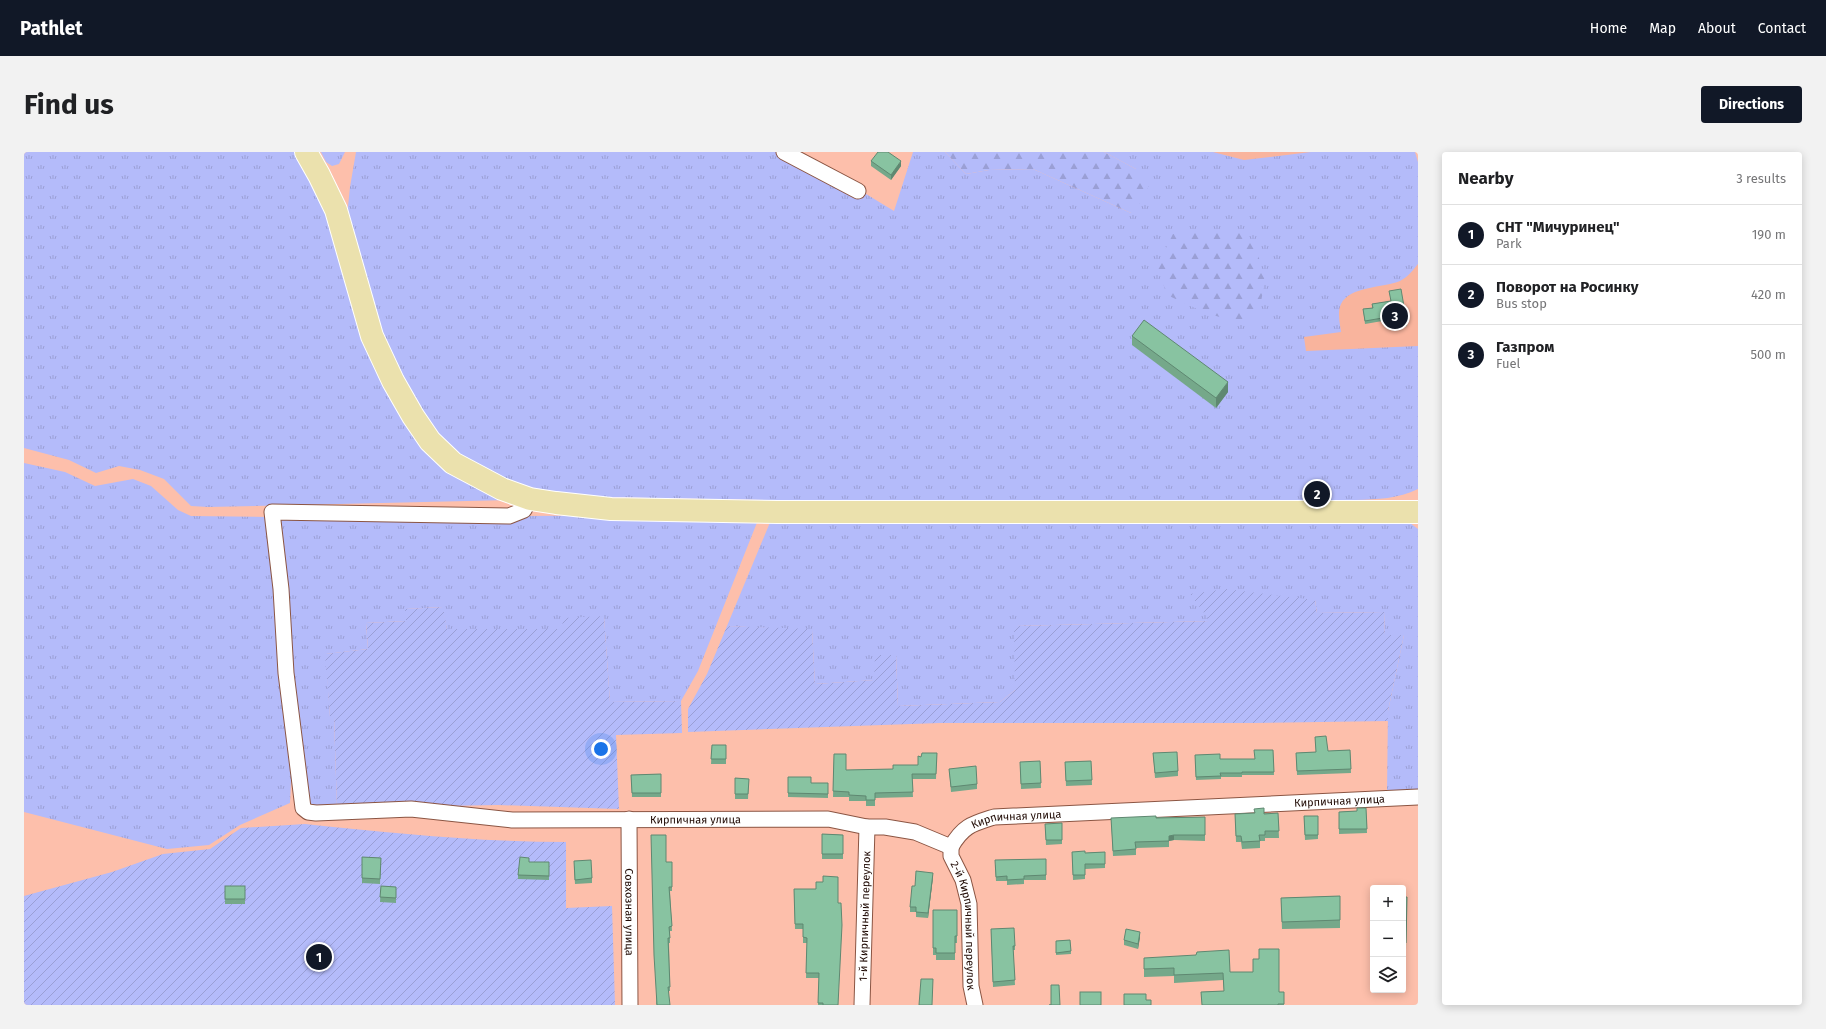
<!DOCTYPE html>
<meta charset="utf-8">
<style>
:root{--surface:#fff;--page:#f2f2f2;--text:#202124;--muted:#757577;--line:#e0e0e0;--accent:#111827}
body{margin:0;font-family:"Fira Sans",sans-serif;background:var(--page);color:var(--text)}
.controls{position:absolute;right:12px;bottom:12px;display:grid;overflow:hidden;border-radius:4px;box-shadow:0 2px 10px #0003}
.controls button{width:36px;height:36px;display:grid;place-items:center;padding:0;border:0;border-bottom:1px solid var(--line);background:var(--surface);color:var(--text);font:20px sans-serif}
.you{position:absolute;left:577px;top:597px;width:14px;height:14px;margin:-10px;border:3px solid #fff;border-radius:50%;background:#1a73e8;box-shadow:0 0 0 6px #1a73e833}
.badge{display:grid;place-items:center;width:26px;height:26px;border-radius:50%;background:var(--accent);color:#fff;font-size:13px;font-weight:700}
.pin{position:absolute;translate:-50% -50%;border:2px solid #fff;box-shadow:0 1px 4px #0006}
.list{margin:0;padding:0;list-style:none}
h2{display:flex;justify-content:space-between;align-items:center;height:52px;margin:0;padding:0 16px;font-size:17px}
h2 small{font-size:13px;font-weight:400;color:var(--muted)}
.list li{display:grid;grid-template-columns:26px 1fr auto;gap:12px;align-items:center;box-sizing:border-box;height:60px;padding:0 16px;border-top:1px solid var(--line)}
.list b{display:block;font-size:15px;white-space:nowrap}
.list p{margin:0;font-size:13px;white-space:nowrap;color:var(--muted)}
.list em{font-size:13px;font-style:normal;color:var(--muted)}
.icon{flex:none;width:22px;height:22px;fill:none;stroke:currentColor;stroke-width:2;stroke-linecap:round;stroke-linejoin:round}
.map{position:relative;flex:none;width:1394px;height:853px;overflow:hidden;border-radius:4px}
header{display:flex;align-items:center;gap:24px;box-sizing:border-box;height:56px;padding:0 20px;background:var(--accent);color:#fff}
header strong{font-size:19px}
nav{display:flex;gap:22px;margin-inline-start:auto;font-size:14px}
.intro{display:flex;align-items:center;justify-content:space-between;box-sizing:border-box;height:96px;padding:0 24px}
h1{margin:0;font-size:28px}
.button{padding:10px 18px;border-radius:4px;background:var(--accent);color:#fff;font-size:14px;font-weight:700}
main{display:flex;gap:24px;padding:0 24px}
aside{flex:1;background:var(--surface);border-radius:4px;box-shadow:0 2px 10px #0003}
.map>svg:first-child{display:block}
.built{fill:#f9b49d}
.grass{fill:url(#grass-tufts)}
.forest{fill:url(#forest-firs)}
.garden{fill:url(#garden-furrows)}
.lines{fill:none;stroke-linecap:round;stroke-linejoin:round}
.street-casing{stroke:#8b5543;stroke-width:17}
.primary-casing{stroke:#fff;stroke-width:24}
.street{stroke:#fff;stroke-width:15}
.primary{stroke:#ebe1ad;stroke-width:22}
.wall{fill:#75a88a}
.shaded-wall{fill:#5f8871}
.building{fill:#88c3a1;stroke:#5f8871}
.labels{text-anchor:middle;stroke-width:3;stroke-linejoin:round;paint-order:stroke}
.street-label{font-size:11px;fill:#200b05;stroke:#fdbfab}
</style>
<header>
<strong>Pathlet</strong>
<nav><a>Home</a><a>Map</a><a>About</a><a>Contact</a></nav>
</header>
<div class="intro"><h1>Find us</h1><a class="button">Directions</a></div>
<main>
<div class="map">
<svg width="1394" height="853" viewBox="0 0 1394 853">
<defs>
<pattern id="grass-tufts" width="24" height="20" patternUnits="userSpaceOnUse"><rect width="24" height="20" fill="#b4bbfa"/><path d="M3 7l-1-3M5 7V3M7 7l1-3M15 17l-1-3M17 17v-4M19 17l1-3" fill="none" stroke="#9a9fd5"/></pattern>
<pattern id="forest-firs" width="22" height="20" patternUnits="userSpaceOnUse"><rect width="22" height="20" fill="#b4bbfa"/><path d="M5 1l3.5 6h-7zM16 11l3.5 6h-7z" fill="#9a9fd5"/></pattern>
<pattern id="garden-furrows" width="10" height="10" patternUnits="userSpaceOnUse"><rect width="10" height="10" fill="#b4bbfa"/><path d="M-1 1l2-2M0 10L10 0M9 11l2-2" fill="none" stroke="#9a9fd5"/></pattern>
</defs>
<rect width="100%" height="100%" fill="#fdbfab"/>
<g class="built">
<polygon points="1169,0 1317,0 1222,14"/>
<polygon points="1394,101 1394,213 1275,216 1270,109"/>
</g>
<g class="grass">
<polygon points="0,0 275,0 305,67 339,189 374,260 399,296 489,348 184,355 167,354 140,327 116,318 95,314 72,321 45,308 0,296"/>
<polygon points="297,0 321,0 315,12 308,14 302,10"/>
<path d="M332,0h441l97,59 19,-59h32l21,22 23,-4 44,-1 98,44 5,-44 -32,-17h109l31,8 67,-8h104l3,10v102c-5,6 -10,13 -18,17 -17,7 -50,5 -59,23 -4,8 -1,20 0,28l-37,5 2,14 112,-5v143c-20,10 -40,10 -62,11l-358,4 -406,-7 -40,-5 -35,-8 -53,-24 -23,-21 -20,-27 -41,-80 -33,-116 3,-29z"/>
<polygon points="0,311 41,320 71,334 109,327 127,334 154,358 167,364 244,365 268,607 266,651 216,673 185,693 143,697 0,660"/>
<polygon points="736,363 674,519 657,549 586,550 580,465 538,477 423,477 418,455 382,457 382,469 342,471 344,497 302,502 306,565 310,565 313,656 287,655 281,652 253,365"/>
<polygon points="1378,365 1394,377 1394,638 1363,639 1364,559 1380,483 1361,483 1360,460 1293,461 1291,448 1186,469 991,474 991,538 976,550 874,554 872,503 851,528 791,532 788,478 703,474 747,368"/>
</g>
<g class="forest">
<polygon points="921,0 1080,0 1112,17 1125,31 1122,44 1107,61 1009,17 965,18 942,22"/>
<polygon points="1213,77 1231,91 1241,129 1234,165 1230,169 1217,172 1180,160 1143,143 1133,114 1149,82"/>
</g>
<g class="garden">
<polygon points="1202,437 1291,448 1293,461 1360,460 1361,483 1380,483 1364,559 1364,569 1230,571 916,571 664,580 664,557 683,522 703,474 788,477 791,532 850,528 851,503 872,503 874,554 976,550 991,538 990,474 1186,469 1166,442"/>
<polygon points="419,455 423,477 538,477 539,466 580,464 586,550 657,549 658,581 592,583 595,657 474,653 313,656 310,565 306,565 301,502 344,497 342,471 382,469 381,457"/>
<path d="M281,672c87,9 174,18 261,18v66l46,-2 3,99h-591v-109l88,-24 51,-18 47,-5 31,-21z"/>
</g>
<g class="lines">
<g class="street-casing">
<g id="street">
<polyline points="760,0 834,39"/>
<path id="s1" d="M506,347l-6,11 -15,6 -237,-4 9,77 5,84 17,135 5,4 8,1 95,-4 101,11 316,-1 39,8h18l30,5 36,15c12,-21 21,-23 43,-30l424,-20"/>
<path id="s2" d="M605,667l1,186"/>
<path id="s3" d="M927,695v9l12,24 6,24 2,82 4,19"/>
<path id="s4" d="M838,853l5,-178"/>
</g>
</g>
<g class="primary-casing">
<polyline id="primary" points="282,0 295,23 312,58 348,184 369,229 389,264 406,289 429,311 478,337 506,347 532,351 587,357 754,360 1394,360"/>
</g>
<use href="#street" class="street"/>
<use href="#primary" class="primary"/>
</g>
<g class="wall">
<polygon points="847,9 877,14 867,28 847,14"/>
<polygon points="1365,139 1383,172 1383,174 1371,176 1370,167 1341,172 1339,157 1348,156 1348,152 1367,149"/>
<polygon points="1108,184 1204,240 1192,256 1108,193"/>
<polygon points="1291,585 1304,599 1326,598 1327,621 1273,623 1272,601 1292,600"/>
<polygon points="688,593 702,593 702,612 687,612"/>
<polygon points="1249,598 1250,623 1218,623 1218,625 1197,625 1197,627 1172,628 1171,603 1196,607 1231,607"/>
<polygon points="913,601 912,627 888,627 889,645 851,646 851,654 842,654 842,649 825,649 825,645 809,645 810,602 822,618 869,617 894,613 897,605"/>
<polygon points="1129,601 1154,619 1154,624 1131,626"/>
<polygon points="1016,609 1017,636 997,637 996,615"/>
<polygon points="1067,609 1068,633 1042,634 1041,610"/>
<polygon points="925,617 953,632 953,637 927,640"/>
<polygon points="637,622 637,645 608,645 607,623"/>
<polygon points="764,625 787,631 804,631 804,646 764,645"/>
<polygon points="711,626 725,627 724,647 711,647"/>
<polygon points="1342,656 1343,681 1315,682 1315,660 1333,659"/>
<polygon points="1254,661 1255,686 1241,686 1241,689 1236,689 1236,696 1218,697 1217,690 1212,690 1211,662"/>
<polygon points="1280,664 1294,683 1294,687 1281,688"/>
<polygon points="1181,665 1181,689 1150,688 1145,689 1145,695 1112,696 1112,703 1089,704 1087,666"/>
<polygon points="1038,671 1038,692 1022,693 1021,672"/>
<polygon points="798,682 819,683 819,707 798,707"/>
<polygon points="1048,700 1061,701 1081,700 1081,716 1061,717 1061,727 1049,728"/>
<polygon points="338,705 357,706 356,732 338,731"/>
<polygon points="1022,707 1022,728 1000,728 1000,732 983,733 983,729 972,729 971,713"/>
<polygon points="505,710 525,710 525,728 494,727 494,723"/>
<polygon points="642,710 648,710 648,739 646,739 648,779 646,779 646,791 645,791 646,839 645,839 632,853"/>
<polygon points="550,714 568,726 568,731 551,732"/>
<polygon points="909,725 904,766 892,765 892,760 886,760 886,755 891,734"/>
<rect x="201" y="734" width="20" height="18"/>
<polygon points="357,734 372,735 372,751 356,750"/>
<polygon points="770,737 792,737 814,751 814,853 794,853 795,826 782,826 783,791 779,791 779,777 771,777"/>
<polygon points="1316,744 1316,776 1258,777 1257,746"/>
<polygon points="1379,745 1383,745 1382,798 1379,798"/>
<polygon points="909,758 933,758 933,791 931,791 931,808 912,808 912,803 909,803"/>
<polygon points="967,777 991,794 991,798 989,798 991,833 969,835"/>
<polygon points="1116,785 1114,797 1100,793 1100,788"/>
<polygon points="1046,788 1047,802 1032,803 1032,789"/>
<polygon points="1120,806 1206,820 1255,840 1260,840 1260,853 1178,853 1177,840 1200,839 1199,828 1150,831 1150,824 1120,825"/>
</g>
<g class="shaded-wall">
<polygon points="877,9 877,14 867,28 867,23"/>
<polygon points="1204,230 1204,240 1192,256 1192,246"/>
<polygon points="1150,683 1150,688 1145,689 1145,684"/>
<polygon points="909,721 909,725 904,766 904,761"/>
<polygon points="1116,780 1116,785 1114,797 1114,792"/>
</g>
<g class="building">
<polygon points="854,0 864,0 877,9 867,23 847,9"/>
<polygon points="1377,137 1383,172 1371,174 1370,164 1341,169 1339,157 1349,156 1348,152 1367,149 1365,139"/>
<polygon points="1120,168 1204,230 1192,246 1108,184"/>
<polygon points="1302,584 1304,599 1326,598 1327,617 1273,619 1272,601 1292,600 1291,585"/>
<polygon points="688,593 702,593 702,607 687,607"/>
<polygon points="1230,598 1249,598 1250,620 1218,620 1218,621 1196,621 1197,624 1172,625 1171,603 1196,602 1196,607 1231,607"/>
<polygon points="1153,600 1154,619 1131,621 1129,601"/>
<polygon points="898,601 913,601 912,622 888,622 889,640 851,641 851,648 842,648 842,644 825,643 825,640 809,639 810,602 822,602 822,618 869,617 869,613 894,613 894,604 897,605"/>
<polygon points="1016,609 1017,631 997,632 996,610"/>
<polygon points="1067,609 1068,628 1042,629 1041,610"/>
<polygon points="952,614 953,632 927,635 925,617"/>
<polygon points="637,622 637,641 608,641 607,623"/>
<polygon points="764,625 787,625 787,631 804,631 804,642 764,641"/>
<polygon points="711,626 725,627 724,642 711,642"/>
<polygon points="1240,656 1240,662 1254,661 1255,679 1241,679 1241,683 1235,683 1236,689 1218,690 1217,684 1212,684 1211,662 1231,661 1230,657"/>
<polygon points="1333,656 1342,656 1343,677 1315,677 1315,660 1333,659"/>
<polygon points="1132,664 1132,666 1181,665 1181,683 1150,683 1145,684 1145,689 1111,690 1112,697 1089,699 1087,666"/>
<polygon points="1280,664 1294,664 1294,683 1281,683"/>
<polygon points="1038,671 1038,688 1022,688 1021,672"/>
<polygon points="798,682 819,683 819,702 798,702"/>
<polygon points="627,683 642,683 642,710 648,710 648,735 645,735 648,774 645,775 646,786 644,786 646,835 644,835 646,853 633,853 630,803"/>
<polygon points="1061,699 1061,701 1081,700 1081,712 1061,712 1061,723 1049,723 1048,700"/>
<polygon points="338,705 357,706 356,727 338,726"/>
<polygon points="496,705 505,706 505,710 525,710 525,724 494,723"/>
<polygon points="1022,707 1022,723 1000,724 1000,727 983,728 983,724 972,725 971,708"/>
<polygon points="567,708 568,726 551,728 550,709"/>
<polygon points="892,719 909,721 904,761 892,760 892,755 886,755 888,734 891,734"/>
<polygon points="799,724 814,725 814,751 817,751 818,773 814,853 799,853 799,851 794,851 795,821 782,821 783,786 779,785 779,772 771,772 770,737 792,737 792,730 799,730"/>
<rect x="201" y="734" width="20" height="13"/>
<polygon points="357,734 372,735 372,746 356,745"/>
<polygon points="1316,744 1316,768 1258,770 1257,746"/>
<polygon points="1379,745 1383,745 1382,791 1379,791"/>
<polygon points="909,758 933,758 933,784 931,784 931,801 912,801 912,796 909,796"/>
<polygon points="990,776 991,794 989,794 991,828 969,830 967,777"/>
<polygon points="1102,777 1116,780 1114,792 1100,788"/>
<polygon points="1046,788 1047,799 1032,801 1032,789"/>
<polygon points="1235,797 1255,797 1255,840 1260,840 1260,852 1254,852 1254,853 1178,853 1177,840 1200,839 1199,821 1150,823 1150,816 1120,817 1120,806 1172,803 1173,800 1205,798 1206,820 1229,820 1229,807 1235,807"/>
<polygon points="897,827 909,827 908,853 895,853"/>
<polygon points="1027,833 1035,833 1036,853 1025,853 1027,853"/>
<rect x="1056" y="840" width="21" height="13"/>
<polygon points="1100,842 1122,842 1122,848 1127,848 1127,853 1100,853"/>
</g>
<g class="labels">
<g class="street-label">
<text dy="4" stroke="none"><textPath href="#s1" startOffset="1618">Кирпичная улица</textPath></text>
<text dy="4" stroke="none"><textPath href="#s1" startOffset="958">Кирпичная улица</textPath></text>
<text dy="4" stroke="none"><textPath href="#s1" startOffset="1294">Кирпичная улица</textPath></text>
<text dy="4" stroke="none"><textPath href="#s2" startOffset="93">Совхозная улица</textPath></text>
<text dy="4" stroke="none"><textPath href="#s4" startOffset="89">1-й Кирпичный переулок</textPath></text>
<text dy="4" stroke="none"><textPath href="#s3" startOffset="81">2-й Кирпичный переулок</textPath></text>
</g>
</g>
</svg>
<div class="controls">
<button>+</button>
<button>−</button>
<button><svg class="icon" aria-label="layers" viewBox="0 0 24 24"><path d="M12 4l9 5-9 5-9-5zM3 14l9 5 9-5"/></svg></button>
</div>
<div class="you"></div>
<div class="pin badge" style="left:295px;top:805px">1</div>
<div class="pin badge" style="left:1293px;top:342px">2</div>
<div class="pin badge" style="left:1371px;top:164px">3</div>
</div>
<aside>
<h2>Nearby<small>3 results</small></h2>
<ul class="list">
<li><span class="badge">1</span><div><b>СНТ &quot;Мичуринец&quot;</b><p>Park</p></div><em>190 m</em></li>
<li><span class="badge">2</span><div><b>Поворот на Росинку</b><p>Bus stop</p></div><em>420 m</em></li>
<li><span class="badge">3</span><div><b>Газпром</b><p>Fuel</p></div><em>500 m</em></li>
</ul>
</aside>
</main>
